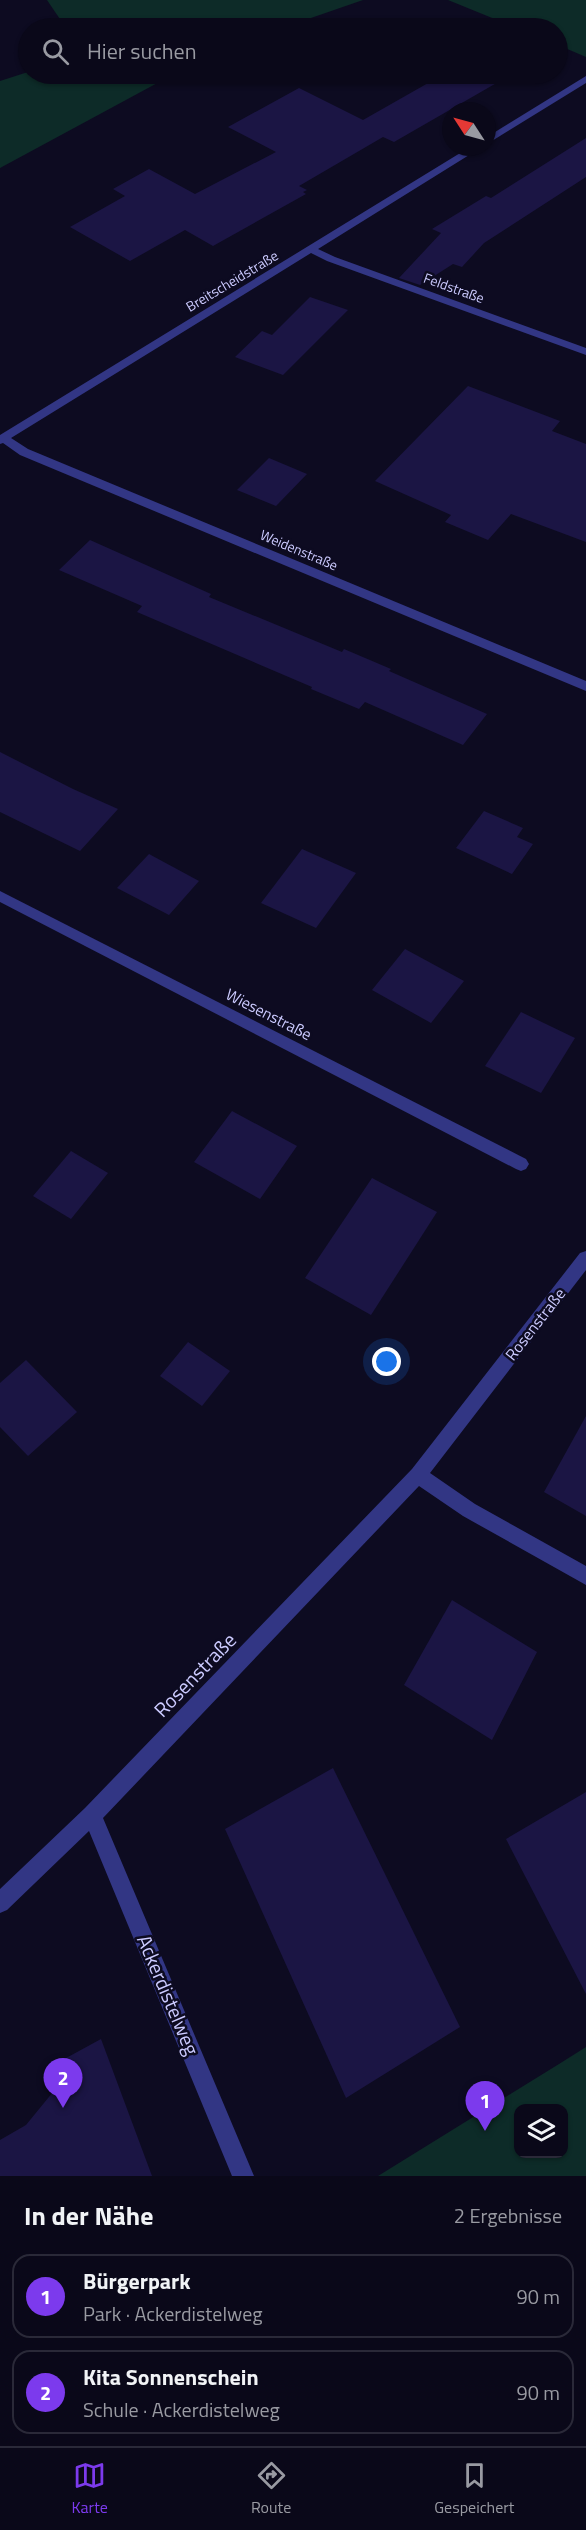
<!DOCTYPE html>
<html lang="de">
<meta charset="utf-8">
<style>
:root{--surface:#0a0819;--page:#181626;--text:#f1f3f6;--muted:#999aa2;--line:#2a2938;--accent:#7c3aed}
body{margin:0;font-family:"Titillium Web",sans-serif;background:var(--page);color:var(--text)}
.controls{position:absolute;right:18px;bottom:18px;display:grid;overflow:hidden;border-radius:12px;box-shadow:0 2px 4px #0004}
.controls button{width:54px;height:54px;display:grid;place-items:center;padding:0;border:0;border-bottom:2px solid var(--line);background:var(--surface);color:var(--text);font:30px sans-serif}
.compass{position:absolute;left:442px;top:102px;width:54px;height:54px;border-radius:50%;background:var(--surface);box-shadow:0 2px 4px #0004;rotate:306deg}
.you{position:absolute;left:387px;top:1362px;width:21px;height:21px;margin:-15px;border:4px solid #fff;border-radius:50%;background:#1a73e8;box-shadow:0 0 0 9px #1a73e833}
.badge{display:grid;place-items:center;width:39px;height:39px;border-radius:50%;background:var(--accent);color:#fff;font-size:20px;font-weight:700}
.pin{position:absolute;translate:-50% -50px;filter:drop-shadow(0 2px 3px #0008)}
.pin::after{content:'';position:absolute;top:32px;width:21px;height:18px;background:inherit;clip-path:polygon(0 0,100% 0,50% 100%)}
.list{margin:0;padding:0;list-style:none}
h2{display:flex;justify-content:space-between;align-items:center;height:78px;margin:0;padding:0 24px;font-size:26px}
h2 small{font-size:20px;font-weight:400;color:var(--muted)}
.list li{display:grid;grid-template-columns:39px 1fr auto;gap:18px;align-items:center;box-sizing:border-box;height:84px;margin:0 12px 12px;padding:0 12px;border:2px solid var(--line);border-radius:18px}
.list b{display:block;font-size:22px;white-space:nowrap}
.list p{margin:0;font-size:20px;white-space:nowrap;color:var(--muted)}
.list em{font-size:20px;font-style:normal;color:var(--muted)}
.icon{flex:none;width:33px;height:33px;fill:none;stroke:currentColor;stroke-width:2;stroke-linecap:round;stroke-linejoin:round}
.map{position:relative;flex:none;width:586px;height:2176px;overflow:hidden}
.search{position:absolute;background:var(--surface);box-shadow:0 2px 4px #0004;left:18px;right:18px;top:18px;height:66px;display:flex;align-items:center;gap:15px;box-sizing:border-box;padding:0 21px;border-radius:33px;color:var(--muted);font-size:22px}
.sheet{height:270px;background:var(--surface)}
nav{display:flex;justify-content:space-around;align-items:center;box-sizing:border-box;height:84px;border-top:2px solid var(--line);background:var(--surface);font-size:16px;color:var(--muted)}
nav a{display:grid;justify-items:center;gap:3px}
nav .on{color:var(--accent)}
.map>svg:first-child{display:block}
.green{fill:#0d2b28;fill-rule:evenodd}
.building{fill:#1b1544}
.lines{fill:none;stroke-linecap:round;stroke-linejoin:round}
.minor{fill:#323684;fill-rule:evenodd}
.labels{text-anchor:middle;stroke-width:5;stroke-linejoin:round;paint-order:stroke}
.far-street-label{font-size:14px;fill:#cccbff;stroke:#0d0b21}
.street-label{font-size:16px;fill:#cccbff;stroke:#0d0b21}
.near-street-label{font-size:20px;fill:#cccbff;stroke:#0d0b21}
</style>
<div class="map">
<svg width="586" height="2176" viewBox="0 0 586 2176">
<rect width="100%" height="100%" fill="#0d0b21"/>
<g class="green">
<polygon points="47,0 363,0 282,28 66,28"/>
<polygon points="448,0 586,0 586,57 558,45 558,28 517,28"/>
<polygon points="28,72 28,74 174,74 0,168 0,81"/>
<path d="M586,2047v129h-208l181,-112zM564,2108v46h-46v-46z"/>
</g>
<g class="building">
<polygon points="444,74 512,74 394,142 383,137 299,186 307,190 303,192 306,194 213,246 185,230 130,261 70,227 125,196 113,189 149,169 195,194 276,152 228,127 299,88 363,120"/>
<polygon points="586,138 586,177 484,243 462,267 453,264 420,285 399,278 441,233 432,229 486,196 491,198"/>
<polygon points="310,297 348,310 283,375 235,357 262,331 272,335"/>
<polygon points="468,386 560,421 552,431 586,444 586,542 511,514 488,540 445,522 451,515 375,481"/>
<polygon points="269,458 307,474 276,506 237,490"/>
<polygon points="90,540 211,594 209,597 342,652 344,649 391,669 389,671 487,714 463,745 365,702 359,709 311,689 312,687 137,612 142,606 59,570"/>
<polygon points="0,752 73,789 118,809 80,851 0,812"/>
<polygon points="484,811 523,828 517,837 533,844 512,874 456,848"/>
<polygon points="302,849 356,873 316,928 261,903"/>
<polygon points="149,854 199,881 169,915 117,888"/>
<polygon points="405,949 464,981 431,1023 372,990"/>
<polygon points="521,1012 575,1038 541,1093 485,1066"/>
<polygon points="232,1111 297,1146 260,1199 194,1162"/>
<polygon points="71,1151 108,1173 71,1219 33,1196"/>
<polygon points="372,1178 437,1212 371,1315 305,1278"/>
<polygon points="188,1342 230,1371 202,1406 160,1376"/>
<polygon points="26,1360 77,1412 28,1456 0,1427 0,1383"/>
<polygon points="586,1416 586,1516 544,1492"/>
<polygon points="452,1600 537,1652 492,1740 404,1685"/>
<polygon points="333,1768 460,2027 346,2098 225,1829"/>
<polygon points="586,1792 586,1994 506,1839"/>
<polygon points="101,2039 152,2176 0,2176 0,2140 26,2125 53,2092 46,2069"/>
</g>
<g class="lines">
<g class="minor">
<polygon points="586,76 586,83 487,144 487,137"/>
<polygon points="470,147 482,147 318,249 335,257 586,348 586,355 327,261 311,253 11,438 28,449 586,681 586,691 20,455 3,443 0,444 0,435"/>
<polygon points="0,891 526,1159 529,1164 526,1169 521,1171 516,1169 0,902"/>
<polygon points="586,1251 586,1270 430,1473 475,1504 586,1566 586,1585 463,1516 419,1486 103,1818 254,2176 232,2176 89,1831 7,1910 0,1913 0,1889 85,1808 412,1469 580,1253"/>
</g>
</g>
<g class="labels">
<g class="far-street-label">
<text transform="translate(232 281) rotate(-31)" y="5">Breitscheidstraße</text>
<text transform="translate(454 288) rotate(20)" y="5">Feldstraße</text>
<text transform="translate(299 550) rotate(23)" y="5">Weidenstraße</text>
</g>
<g class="street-label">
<text transform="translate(269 1014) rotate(27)" y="6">Wiesenstraße</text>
<text transform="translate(535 1324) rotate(-52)" y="6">Rosenstraße</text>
</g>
<g class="near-street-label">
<text transform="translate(195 1675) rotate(-46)" y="7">Rosenstraße</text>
<text transform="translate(168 1995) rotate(67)" y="7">Ackerdistelweg</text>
</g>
</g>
</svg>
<div class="controls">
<button><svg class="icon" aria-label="layers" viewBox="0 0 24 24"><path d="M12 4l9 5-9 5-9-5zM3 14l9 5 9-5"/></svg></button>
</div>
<svg class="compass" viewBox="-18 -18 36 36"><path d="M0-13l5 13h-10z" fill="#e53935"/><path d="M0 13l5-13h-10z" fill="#999aa2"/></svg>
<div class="you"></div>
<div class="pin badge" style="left:485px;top:2131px">1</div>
<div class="pin badge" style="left:63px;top:2108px">2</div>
<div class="search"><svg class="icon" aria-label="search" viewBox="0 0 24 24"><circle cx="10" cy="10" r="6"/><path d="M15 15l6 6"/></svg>Hier suchen</div>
</div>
<section class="sheet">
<h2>In der Nähe<small>2 Ergebnisse</small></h2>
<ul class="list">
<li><span class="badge">1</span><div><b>Bürgerpark</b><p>Park · Ackerdistelweg</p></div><em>90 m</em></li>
<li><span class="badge">2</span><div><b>Kita Sonnenschein</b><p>Schule · Ackerdistelweg</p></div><em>90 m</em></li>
</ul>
</section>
<nav>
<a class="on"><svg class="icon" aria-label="map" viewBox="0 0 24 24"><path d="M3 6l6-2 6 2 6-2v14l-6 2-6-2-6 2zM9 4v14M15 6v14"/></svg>Karte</a>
<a><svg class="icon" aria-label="directions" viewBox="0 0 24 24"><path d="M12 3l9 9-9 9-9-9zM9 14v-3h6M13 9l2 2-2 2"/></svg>Route</a>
<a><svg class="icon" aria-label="saved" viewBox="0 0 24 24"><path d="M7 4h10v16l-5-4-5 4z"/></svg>Gespeichert</a>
</nav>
